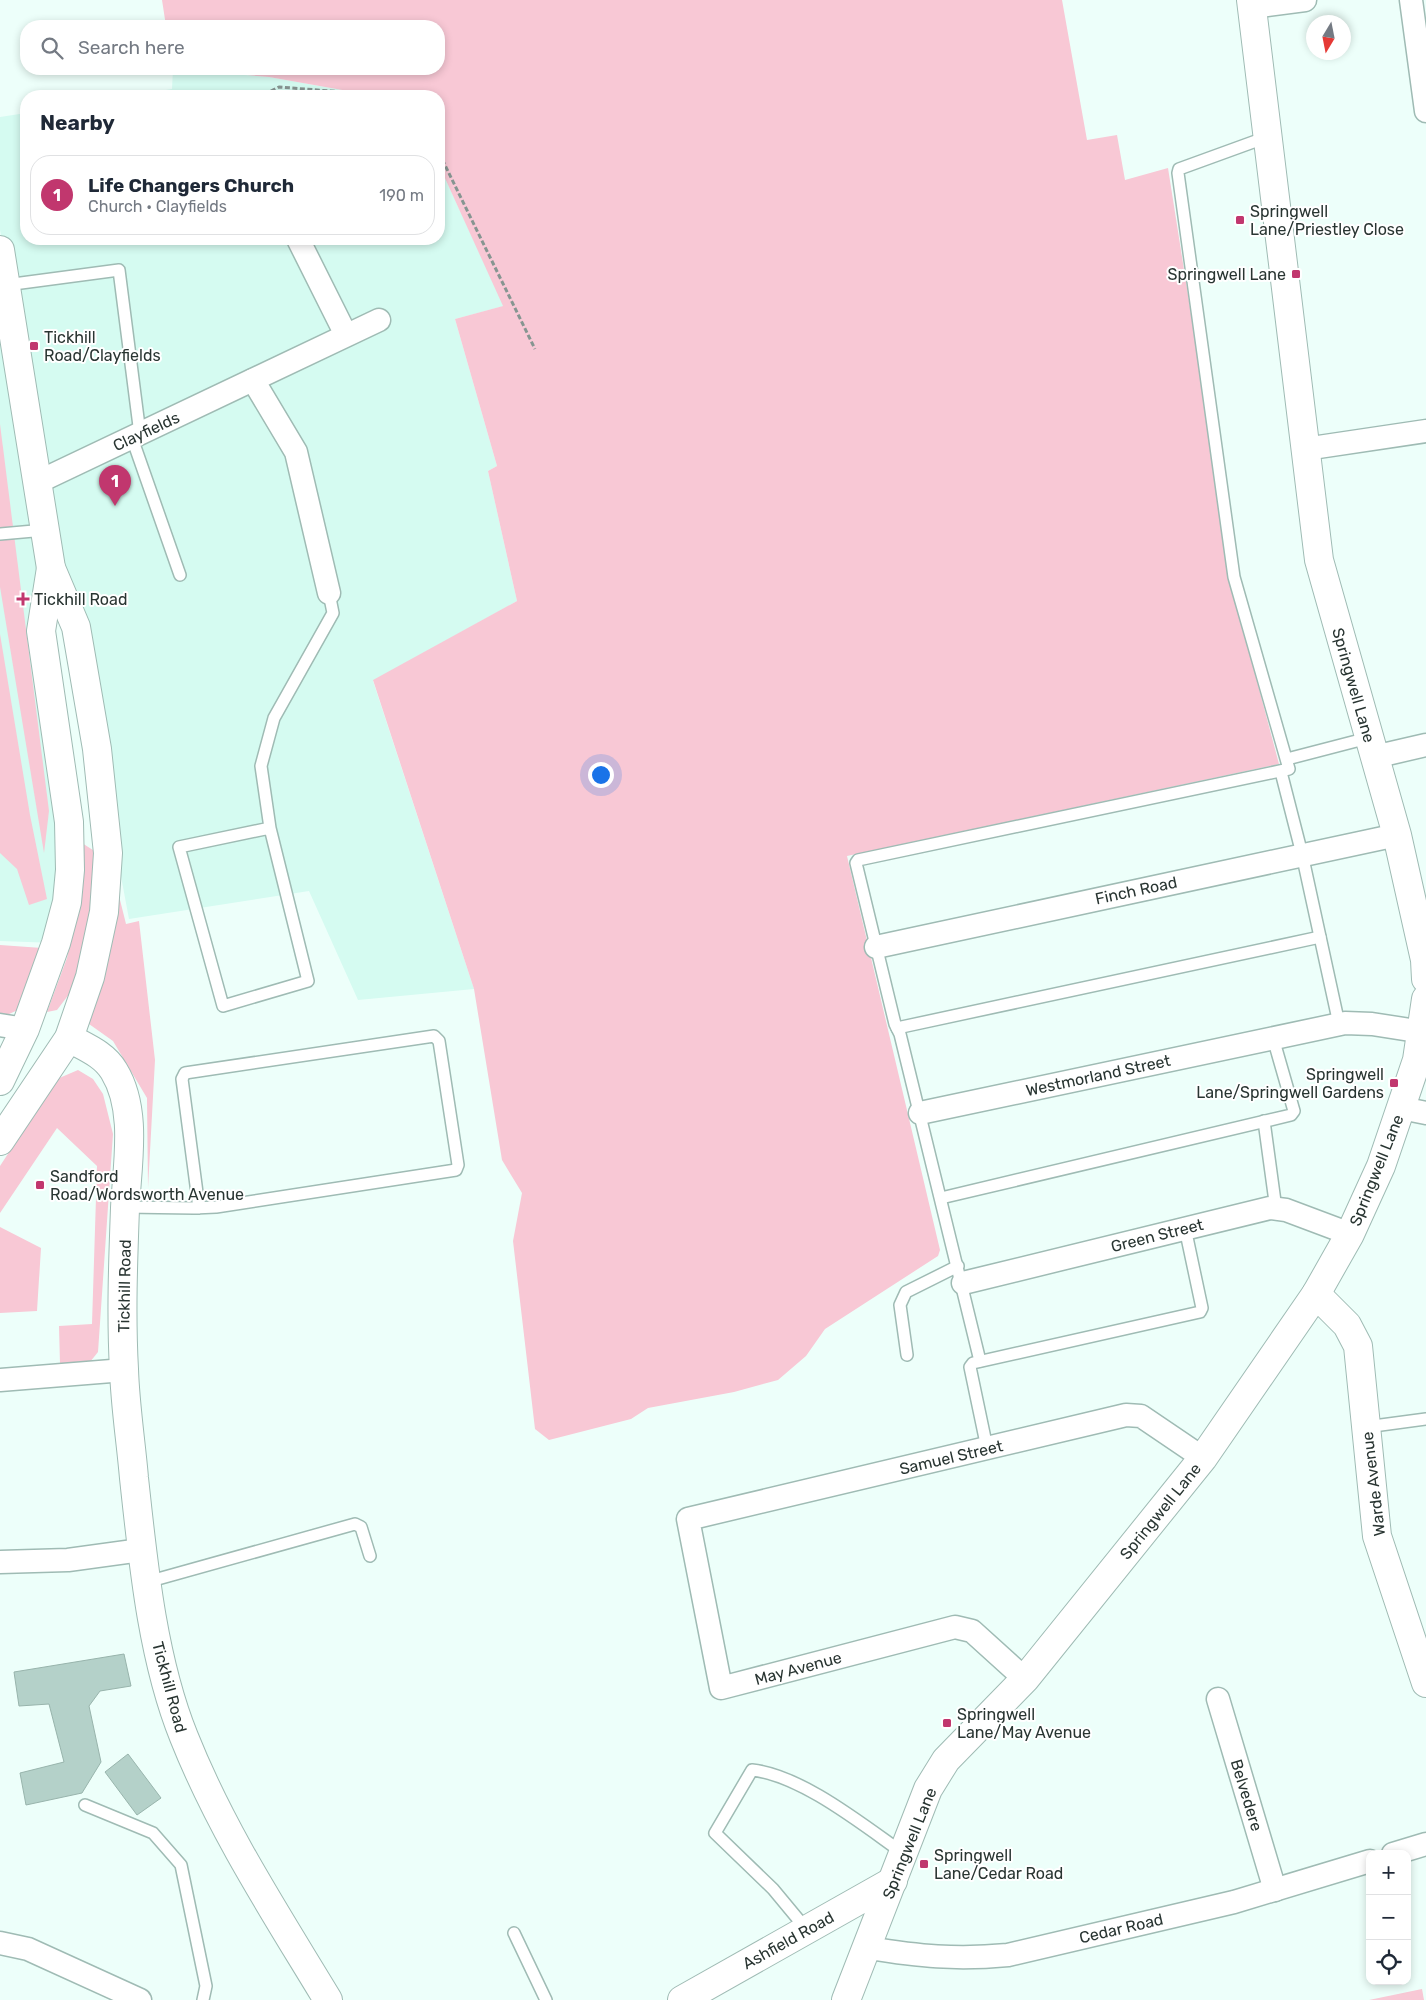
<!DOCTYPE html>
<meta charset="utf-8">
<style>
:root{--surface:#fff;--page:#f2f2f3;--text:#1f2937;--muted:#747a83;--line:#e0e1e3;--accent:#c1376e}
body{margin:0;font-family:Rubik,sans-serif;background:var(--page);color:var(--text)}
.controls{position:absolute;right:15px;bottom:15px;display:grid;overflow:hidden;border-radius:10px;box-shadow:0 2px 8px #0003}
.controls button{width:45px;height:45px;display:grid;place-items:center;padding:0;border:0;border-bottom:1px solid var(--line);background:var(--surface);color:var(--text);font:25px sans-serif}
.compass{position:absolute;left:1306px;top:15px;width:45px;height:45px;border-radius:50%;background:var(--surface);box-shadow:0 2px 8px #0003;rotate:190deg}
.you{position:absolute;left:600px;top:774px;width:18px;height:18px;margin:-12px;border:4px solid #fff;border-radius:50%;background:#1a73e8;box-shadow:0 0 0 8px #1a73e833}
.badge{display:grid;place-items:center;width:32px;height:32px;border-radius:50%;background:var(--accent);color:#fff;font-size:16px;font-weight:700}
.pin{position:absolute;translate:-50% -41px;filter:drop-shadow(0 1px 2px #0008)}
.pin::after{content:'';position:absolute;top:26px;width:18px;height:15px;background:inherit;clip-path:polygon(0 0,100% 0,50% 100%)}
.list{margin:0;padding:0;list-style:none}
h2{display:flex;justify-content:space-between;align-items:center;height:65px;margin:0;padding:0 20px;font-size:21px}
h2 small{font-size:16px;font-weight:400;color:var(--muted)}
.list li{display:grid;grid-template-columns:32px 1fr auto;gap:15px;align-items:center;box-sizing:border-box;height:80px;margin:0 10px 10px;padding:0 10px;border:1px solid var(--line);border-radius:20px}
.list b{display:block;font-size:19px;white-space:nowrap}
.list p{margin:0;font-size:16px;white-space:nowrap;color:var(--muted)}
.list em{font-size:16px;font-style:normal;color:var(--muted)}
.icon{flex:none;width:28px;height:28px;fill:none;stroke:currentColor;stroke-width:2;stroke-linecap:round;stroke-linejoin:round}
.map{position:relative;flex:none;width:1426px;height:2000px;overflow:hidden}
.search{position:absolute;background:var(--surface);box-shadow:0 2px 8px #0003;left:20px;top:20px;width:425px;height:55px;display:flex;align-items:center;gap:12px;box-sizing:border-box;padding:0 18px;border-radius:20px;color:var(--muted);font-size:19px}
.panel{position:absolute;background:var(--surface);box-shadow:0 2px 8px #0003;left:20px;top:90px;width:425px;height:155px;border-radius:20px}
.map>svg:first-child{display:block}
.built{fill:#d5fbf1}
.green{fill:#f8c8d5}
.building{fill:#b4d1c9;stroke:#98b4ac}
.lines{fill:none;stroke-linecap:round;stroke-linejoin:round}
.service-casing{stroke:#9fbbb4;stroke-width:14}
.minor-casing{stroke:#9fbbb4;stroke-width:25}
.tertiary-casing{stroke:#9fbbb4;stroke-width:30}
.primary-casing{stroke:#9fbbb4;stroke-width:30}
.path{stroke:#869591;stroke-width:3;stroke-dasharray:5 2.5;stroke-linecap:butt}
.service{stroke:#fff;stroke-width:11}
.minor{stroke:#fff;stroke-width:22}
.tertiary{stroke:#fff;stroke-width:28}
.primary{stroke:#fff;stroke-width:28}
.poi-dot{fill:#c1376e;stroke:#fff;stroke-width:2}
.labels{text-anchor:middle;stroke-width:4;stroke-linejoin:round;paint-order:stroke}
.poi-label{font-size:16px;fill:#293532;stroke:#fff;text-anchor:start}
.street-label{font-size:16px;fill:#293532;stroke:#fff}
</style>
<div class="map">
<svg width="1426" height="2000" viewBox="0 0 1426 2000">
<rect width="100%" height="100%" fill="#edfffa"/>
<g class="built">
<polygon points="173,69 269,77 376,96 129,96 172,89"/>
<polygon points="26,113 26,239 439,239 439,165 504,306 455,319 497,466 488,471 517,601 373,681 474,989 358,1000 309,891 129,919 0,230 0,117"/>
<polygon points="0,250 51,568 41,631 69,822 56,943 0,941"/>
</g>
<g class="green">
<polygon points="162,0 1062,0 1087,140 1117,135 1125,180 1168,168 1237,606 1279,764 847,856 940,1250 938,1256 825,1329 806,1356 778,1380 734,1392 648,1408 631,1419 549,1440 535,1429 513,1241 522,1193 502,1160 474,989 373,680 517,601 488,471 497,466 455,319 503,306 439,165 439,96 376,96 269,77 179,69 439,69 439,26 166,26"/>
<polygon points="0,424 49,811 44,853 0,587"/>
<polygon points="0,634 30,815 47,899 29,905 17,869 0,853"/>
<polygon points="82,843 99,854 92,914 73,989 57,1010 47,1012 67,958 79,899"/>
<polygon points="117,888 126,924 139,921 155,1060 148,1188 147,1098 113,1041 89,1024 89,1009"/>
<polygon points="0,945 42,948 22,1008 7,1015 0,1014"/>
<polygon points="78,1070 93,1079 103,1094 113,1134 98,1352 90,1362 60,1364 59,1326 92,1324 97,1166 57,1128 0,1213 0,1166 57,1079"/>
<polygon points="0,1227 41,1248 37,1311 0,1313"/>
<polygon points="1422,1989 1424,2000 1369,2000"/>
</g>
<g class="building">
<polygon points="124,1654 131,1686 100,1691 89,1706 101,1762 82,1793 26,1805 20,1773 64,1762 49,1704 19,1706 14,1672"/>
<polygon points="128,1754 161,1798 137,1815 105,1772"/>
</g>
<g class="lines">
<g class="service-casing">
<g id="service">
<polyline points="6,285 119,270 140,434"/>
<polyline points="132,438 180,575"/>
<polyline points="0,534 45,530"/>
<polyline points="1287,759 1368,738"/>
<polyline points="1281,772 1302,854 1339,1024"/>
<polyline points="270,828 179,847 223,1006 308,981 270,828 261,766 274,718 333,613 329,593"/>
<polyline points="897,1028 1320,937"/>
<polyline points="1264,1121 1276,1209"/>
<polyline points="941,1198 1291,1115 1294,1111 1273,1038"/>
<polyline points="125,1207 194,1208 216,1207 456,1170 458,1165 439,1041 434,1036 185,1073 182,1079 199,1208"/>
<polyline points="907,1355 900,1305 906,1292 958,1266"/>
<polyline points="980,1361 900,1034 895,1024 856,863 858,860 1289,769 1234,577 1178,173 1179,169 1267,137"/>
<polyline points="1366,1427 1426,1419"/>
<polyline points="987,1448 970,1367 973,1363 1200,1312 1202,1308 1185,1228"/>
<polyline points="147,1582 355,1524 361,1527 370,1556"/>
<polyline points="85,1805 153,1833 181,1865 206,1986 203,2000"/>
<path d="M807,1930l-34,-41 -58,-56 37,-63c49,5 111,55 151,83"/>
<polyline points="514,1933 546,2000"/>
</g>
</g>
<g class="minor-casing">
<g id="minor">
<polyline points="1411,0 1426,111"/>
<polyline points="1252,7 1305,0"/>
<polyline points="298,239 346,335"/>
<polyline points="253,380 296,452 329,593"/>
<polyline points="1305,449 1426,431"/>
<polyline points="38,482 379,320"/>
<polyline points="1374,757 1426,745"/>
<polyline points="876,947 1397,835"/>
<polyline points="0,1025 25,1029"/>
<polyline points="1401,1108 1426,1113"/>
<polyline points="920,1113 1345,1023 1372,1024 1423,1032"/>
<polyline points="963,1283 1270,1208 1286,1210 1350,1234"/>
<polyline points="0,1380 124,1370"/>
<polyline points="0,1562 68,1560 141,1550"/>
<polyline points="1025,1679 972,1631 955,1627 721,1688 688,1519 1126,1415 1141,1416 1203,1458"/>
<polyline points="1218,1699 1275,1890"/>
<polyline points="1393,1854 1426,1844"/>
<polyline points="0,1943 28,1949 140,2000"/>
<path d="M868,1948c51,8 87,12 140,7l226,-53 136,-41"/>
</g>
</g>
<g class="tertiary-casing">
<g id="tertiary">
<polyline points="1251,0 1319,560 1397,835 1425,960 1426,979"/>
<path d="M69,1038c16,9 35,16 45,33 24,39 13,94 11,137 -2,54 -4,108 -1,161 1,36 7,73 10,109 9,83 18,180 50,259 37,93 92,177 144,263"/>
<polyline points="1316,1294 1347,1325 1358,1346 1377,1536 1426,1683"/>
<polyline points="682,2000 893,1881"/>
<polyline points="846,2000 928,1789 946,1760 1025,1679 1203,1458 1316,1294 1350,1234 1381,1166 1417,1060 1426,999"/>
</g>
</g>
<g class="primary-casing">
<g id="primary">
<polyline points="0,250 51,568 76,627 97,749 108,853 104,912 90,977 69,1038 0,1141"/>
<polyline points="0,1081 25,1029 56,943 67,902 70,870 69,822 41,631 51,568"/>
</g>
</g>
<g class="path">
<polyline points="266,96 267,93 279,87 394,96"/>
<polyline points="439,153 535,349"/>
</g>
<use href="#service" class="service"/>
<use href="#minor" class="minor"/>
<use href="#tertiary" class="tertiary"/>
<use href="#primary" class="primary"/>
</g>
<g class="poi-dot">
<rect x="1235" y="215" width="10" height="10" rx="2.5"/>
<rect x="1291" y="269" width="10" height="10" rx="2.5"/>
<rect x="29" y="341" width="10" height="10" rx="2.5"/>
<path d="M20.5 591.5h5v5h5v5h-5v5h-5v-5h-5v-5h5z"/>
<rect x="1389" y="1078" width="10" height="10" rx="2.5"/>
<rect x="35" y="1180" width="10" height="10" rx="2.5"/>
<rect x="942" y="1718" width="10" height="10" rx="2.5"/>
<rect x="919" y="1859" width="10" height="10" rx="2.5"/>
</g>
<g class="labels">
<g class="poi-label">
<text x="1250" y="217">Springwell<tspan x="1250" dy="18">Lane/Priestley Close</tspan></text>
<text x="1286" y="280" text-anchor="end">Springwell Lane</text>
<text x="44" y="343">Tickhill<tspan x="44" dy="18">Road/Clayfields</tspan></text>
<text x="34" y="605">Tickhill Road</text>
<text x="1384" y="1080" text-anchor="end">Springwell<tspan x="1384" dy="18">Lane/Springwell Gardens</tspan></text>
<text x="50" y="1182">Sandford<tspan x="50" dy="18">Road/Wordsworth Avenue</tspan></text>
<text x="957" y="1720">Springwell<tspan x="957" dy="18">Lane/May Avenue</tspan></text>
<text x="934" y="1861">Springwell<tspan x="934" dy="18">Lane/Cedar Road</tspan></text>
</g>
<g class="street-label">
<text transform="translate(146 431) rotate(-25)" y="6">Clayfields</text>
<text transform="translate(1354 685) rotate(74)" y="6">Springwell Lane</text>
<text transform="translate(1136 890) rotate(-12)" y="6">Finch Road</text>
<text transform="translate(1098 1075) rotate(-12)" y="6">Westmorland Street</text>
<text transform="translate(1376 1170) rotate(-68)" y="6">Springwell Lane</text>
<text transform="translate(1157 1235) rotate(-14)" y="6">Green Street</text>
<text transform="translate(124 1286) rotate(-89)" y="6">Tickhill Road</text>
<text transform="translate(951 1457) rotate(-13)" y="6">Samuel Street</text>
<text transform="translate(1373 1484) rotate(-97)" y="6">Warde Avenue</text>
<text transform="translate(1160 1511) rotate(-51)" y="6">Springwell Lane</text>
<text transform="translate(798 1668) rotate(-15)" y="6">May Avenue</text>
<text transform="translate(170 1687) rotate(75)" y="6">Tickhill Road</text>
<text transform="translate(1247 1795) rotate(73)" y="6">Belvedere</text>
<text transform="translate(909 1843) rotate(-68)" y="6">Springwell Lane</text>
<text transform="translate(1121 1928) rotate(-13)" y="6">Cedar Road</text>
<text transform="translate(788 1940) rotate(-29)" y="6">Ashfield Road</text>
</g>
</g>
</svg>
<div class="controls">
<button>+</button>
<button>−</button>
<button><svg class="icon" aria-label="locate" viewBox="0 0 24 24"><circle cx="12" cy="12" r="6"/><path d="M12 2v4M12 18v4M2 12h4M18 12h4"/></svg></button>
</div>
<svg class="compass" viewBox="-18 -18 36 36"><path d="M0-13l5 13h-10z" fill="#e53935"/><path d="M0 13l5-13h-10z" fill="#747a83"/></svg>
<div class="you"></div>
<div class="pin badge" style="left:115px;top:506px">1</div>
<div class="search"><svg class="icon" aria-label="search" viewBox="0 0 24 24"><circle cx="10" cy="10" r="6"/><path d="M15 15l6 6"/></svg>Search here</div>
<section class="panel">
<h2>Nearby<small></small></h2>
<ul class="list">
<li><span class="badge">1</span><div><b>Life Changers Church</b><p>Church · Clayfields</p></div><em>190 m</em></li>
</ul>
</section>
</div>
